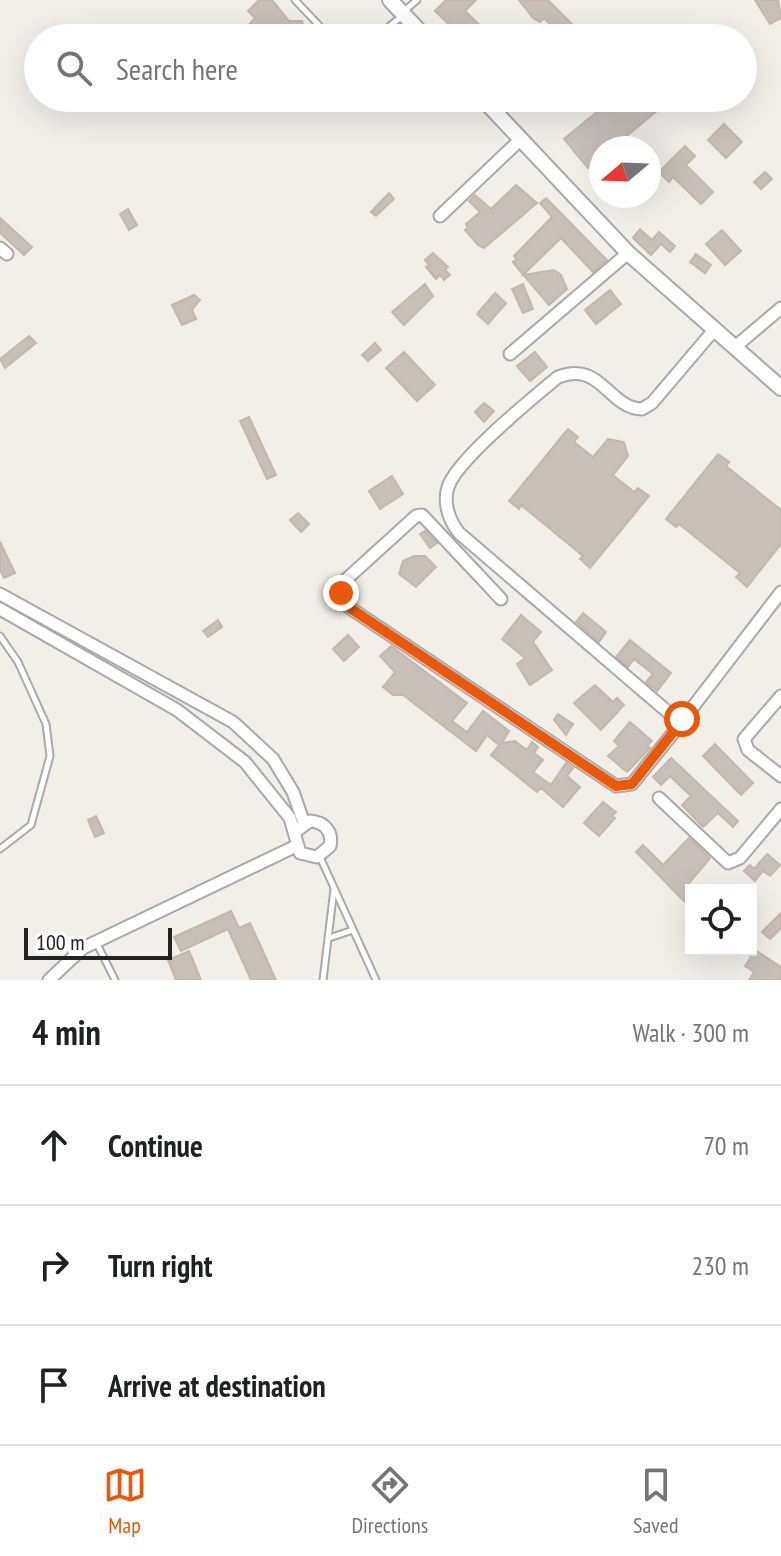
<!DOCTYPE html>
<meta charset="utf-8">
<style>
:root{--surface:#fff;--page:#f2f2f2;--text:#202124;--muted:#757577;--line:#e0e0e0;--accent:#ea580c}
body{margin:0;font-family:"PT Sans Narrow",sans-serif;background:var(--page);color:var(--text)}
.controls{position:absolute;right:24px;bottom:24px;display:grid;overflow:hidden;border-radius:0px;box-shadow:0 8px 32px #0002}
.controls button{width:72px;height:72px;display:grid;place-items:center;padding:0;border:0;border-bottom:2px solid var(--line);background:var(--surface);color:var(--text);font:40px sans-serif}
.compass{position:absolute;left:589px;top:136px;width:72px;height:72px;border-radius:50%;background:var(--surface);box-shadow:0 8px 32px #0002;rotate:251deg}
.scale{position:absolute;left:24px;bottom:20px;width:148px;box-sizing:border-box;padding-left:8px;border:4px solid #222;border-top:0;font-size:22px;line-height:28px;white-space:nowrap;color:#222;-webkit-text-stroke:6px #fff;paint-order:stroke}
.stop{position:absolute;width:24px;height:24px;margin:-18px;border:6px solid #ea580c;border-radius:50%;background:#fff}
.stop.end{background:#ea580c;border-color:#fff;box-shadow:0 2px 8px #0008}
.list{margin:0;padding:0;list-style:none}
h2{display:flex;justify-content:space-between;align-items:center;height:104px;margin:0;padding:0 32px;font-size:34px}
h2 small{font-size:26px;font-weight:400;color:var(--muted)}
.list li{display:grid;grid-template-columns:52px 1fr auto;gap:24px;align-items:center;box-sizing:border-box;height:120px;padding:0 32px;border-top:2px solid var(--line)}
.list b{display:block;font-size:30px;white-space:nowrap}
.list em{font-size:26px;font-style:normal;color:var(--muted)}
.icon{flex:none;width:44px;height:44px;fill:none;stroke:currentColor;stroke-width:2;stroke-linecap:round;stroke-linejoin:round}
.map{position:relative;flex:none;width:781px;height:980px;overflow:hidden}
.search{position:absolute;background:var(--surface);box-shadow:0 8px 32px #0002;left:24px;right:24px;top:24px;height:88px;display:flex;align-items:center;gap:20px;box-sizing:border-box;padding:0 28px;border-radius:44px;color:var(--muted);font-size:30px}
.sheet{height:464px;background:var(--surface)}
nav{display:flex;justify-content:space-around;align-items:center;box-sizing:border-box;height:112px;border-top:2px solid var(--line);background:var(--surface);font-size:22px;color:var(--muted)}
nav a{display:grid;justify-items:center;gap:4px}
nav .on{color:var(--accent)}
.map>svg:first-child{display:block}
.building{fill:#c7bfb8;stroke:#c4b6ab;stroke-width:2}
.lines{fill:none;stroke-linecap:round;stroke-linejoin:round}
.service-casing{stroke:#a9a9a9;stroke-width:9}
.minor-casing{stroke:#a9a9a9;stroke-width:15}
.tertiary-casing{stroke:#a9a9a9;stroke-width:18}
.service{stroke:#fff;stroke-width:5}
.minor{stroke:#fff;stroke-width:11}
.tertiary{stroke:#fff;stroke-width:14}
.route{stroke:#ea580c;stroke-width:10}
</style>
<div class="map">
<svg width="781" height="980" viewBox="0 0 781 980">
<rect width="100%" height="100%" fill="#f2efe9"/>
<g class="building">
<polygon points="259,0 272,0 289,21 302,21 307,38 277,38 266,28 256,38 237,38 255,18 248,11"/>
<polygon points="446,0 476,0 465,11 493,38 463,38 435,11"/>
<polygon points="519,0 548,0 581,33 577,38 546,38 555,29 544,18 540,22 533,18"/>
<polygon points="755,0 778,0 781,18 770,24"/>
<polygon points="614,98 649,98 658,110 612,148 601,148 601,157 588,168 564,139"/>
<polygon points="724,124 742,142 726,158 708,140"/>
<polygon points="685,146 695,156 686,165 713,192 701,204 673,177 669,182 659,172"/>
<polygon points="765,172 772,179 761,189 754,182"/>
<polygon points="516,185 537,203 484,248 478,245 465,230 468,228 466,224 480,212 469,201 475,195 491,209"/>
<polygon points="389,193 394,199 376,216 371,212"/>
<polygon points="546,198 607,260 593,272 561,238 523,275 554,270 561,275 567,289 549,305 515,265 513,262 517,259 514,256 552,217 540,203"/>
<polygon points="128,209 137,225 129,230 120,214"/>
<polygon points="0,218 32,247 24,255 0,233"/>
<polygon points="640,229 652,240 659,232 675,246 670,252 661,244 651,255 633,238"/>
<polygon points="722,230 741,251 725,265 706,244"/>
<polygon points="433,253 448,267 445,270 450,275 444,280 440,275 436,279 426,267 429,265 425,260"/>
<polygon points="696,254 711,265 705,273 690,262"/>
<polygon points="425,284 433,296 404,325 392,312"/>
<polygon points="523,284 533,309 523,313 512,289"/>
<polygon points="610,290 621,304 596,324 585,310"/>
<polygon points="495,293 506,303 488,324 477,314"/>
<polygon points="194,295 200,300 192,310 196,319 182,325 172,305"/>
<polygon points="29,336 36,343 5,368 0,359"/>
<polygon points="375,343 381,350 368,361 362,355"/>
<polygon points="404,352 435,385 417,401 386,368"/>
<polygon points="535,352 547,367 530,381 517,366"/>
<polygon points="484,403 494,411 484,422 475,412"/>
<polygon points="249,417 276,475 267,479 240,421"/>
<polygon points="568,429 578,437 574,442 593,457 608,439 624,442 628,456 613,475 634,492 638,488 649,496 590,568 580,559 583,556 521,505 519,509 509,501"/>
<polygon points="718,454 729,462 726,466 781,510 781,544 747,587 736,577 740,573 679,524 676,527 666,519"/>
<polygon points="392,476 403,494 380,509 369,491"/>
<polygon points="298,513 309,524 301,532 290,520"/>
<polygon points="425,531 437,543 430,548 420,534"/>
<polygon points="0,542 15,573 4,578 0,570"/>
<polygon points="414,556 425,556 436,567 416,587 399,574 403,561"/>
<polygon points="583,613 606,632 599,642 576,622"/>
<polygon points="521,615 541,632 533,642 552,670 530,685 517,664 525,658 502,639"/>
<polygon points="218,620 222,627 208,637 203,631"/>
<polygon points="348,635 359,647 344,661 333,649"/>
<polygon points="630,640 671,673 657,691 646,682 653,674 634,659 628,667 616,657"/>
<polygon points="391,646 467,703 452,721 467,732 483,711 509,731 502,743 515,741 527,750 532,742 538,747 534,753 543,760 533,772 551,785 566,763 573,768 567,776 580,787 563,807 541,788 537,792 491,755 499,745 487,735 476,751 403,695 393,695 383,687 395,672 380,656"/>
<polygon points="595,685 613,702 617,698 624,705 601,730 574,703"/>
<polygon points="558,714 573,724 566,735 554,720"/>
<polygon points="630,722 652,741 647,746 650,748 627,772 608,756 619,746 614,741"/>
<polygon points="715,744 753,783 741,795 703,756"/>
<polygon points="671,758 738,821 733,827 718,813 703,827 682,805 691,796 670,776 661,785 653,777"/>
<polygon points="603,802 616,812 612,816 615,818 599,836 584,823"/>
<polygon points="96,816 104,833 95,837 88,820"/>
<polygon points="689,838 710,858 685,888 691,894 684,901 636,852 643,845 663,865"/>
<polygon points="767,854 780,865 770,876 763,871 755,881 744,871 750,865 754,869"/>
<polygon points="231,911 239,928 250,923 276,980 251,980 228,929 181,951 174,937"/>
<polygon points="781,913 781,928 770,939 762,932"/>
<polygon points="742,950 755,950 781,967 781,980 749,980 754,972 745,966 751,957"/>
<polygon points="189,951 201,980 176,980 168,960"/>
</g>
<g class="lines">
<g class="service-casing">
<g id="service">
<polyline points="295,0 331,38"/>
<polyline points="403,12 417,0"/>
<polyline points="375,38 402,16"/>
<polyline points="0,636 18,662 46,724 50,756 31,825 0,849"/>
<polyline points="320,857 376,980"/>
<polyline points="329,938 353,930"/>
<polyline points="96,942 115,980"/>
<polyline points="323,980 334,889"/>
</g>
</g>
<g class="minor-casing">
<g id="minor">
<polyline points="440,216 521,139"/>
<polyline points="0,248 7,254"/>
<path d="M714,330l-62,73 -10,6c-34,-1 -41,-49 -84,-32 -24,20 -101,82 -110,110 -5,16 1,33 11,46l217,186 10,-3 95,-124"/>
<polyline points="735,347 781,308"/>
<polyline points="510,354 628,253"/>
<polyline points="0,594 233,722 273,759 293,792 304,823"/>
<polyline points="501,599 422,515 416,516 340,585 344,601 350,608 616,786 632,784 686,717"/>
<path d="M0,609l177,101 68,52 45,56 10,35 17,4 13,-11c3,-14 -5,-24 -20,-25l-14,10"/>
<polyline points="781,696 744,739 748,750 781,776"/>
<polyline points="659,798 728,863 740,858 781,809"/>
<polyline points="49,980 83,948 296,846"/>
</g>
</g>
<g class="tertiary-casing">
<g id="tertiary">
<polyline points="390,0 426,38"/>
<polyline points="482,98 628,253 781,388"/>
</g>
</g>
<use href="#service" class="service"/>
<use href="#minor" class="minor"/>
<use href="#tertiary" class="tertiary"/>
</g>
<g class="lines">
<polyline class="route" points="341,593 350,608 616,786 632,784 686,716 682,719"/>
</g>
</svg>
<div class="controls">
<button><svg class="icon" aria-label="locate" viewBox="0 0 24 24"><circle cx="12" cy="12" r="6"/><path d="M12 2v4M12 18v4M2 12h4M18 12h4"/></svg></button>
</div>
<svg class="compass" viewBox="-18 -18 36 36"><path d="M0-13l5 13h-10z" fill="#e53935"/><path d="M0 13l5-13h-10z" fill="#757577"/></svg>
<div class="scale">100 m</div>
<div class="stop" style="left:682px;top:719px"></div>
<div class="stop end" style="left:341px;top:593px"></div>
<div class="search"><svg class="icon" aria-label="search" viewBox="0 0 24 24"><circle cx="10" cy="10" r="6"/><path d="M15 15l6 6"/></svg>Search here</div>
</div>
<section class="sheet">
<h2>4 min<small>Walk · 300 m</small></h2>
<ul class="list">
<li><svg class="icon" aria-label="ahead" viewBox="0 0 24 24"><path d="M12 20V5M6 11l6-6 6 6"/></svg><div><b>Continue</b></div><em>70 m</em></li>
<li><svg class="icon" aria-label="right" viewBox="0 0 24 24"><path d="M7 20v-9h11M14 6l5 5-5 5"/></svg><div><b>Turn right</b></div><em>230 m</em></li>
<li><svg class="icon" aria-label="arrive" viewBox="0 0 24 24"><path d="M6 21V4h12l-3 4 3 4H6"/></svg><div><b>Arrive at destination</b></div></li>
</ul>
</section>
<nav>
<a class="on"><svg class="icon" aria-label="map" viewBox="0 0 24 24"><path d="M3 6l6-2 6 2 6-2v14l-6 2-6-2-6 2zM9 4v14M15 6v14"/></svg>Map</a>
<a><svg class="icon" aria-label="directions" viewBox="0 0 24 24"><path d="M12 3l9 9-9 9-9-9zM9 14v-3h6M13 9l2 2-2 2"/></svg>Directions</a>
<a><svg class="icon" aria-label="saved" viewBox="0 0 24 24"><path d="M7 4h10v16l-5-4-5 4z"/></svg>Saved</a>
</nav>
